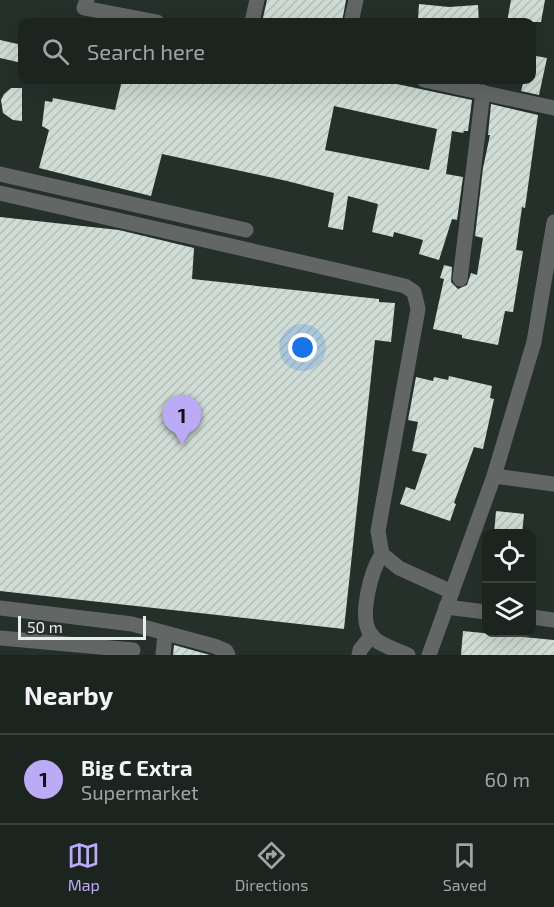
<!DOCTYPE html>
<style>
:root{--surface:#1c2420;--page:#29302d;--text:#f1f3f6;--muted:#a0a4a5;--line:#3a413e;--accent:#bbaaf6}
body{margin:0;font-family:"Exo 2",sans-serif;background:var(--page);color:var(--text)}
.controls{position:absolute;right:18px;bottom:18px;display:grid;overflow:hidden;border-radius:12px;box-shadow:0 6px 24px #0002}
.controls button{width:54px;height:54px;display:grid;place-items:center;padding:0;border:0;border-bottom:2px solid var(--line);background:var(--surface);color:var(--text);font:30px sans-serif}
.scale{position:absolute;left:18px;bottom:15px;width:128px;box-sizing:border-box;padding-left:6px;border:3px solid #e7efeb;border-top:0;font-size:16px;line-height:21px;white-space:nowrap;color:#e7efeb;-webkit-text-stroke:4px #25302b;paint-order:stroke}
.you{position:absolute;left:303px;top:348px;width:21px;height:21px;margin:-15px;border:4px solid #fff;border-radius:50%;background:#1a73e8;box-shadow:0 0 0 9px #1a73e833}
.badge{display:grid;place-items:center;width:39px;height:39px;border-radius:50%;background:var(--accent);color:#111;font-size:20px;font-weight:700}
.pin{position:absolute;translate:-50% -50px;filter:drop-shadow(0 2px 3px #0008)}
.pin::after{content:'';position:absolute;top:32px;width:21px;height:18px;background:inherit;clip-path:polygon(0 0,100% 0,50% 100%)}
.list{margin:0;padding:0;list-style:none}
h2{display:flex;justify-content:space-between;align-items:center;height:78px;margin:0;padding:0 24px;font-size:26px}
h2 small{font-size:20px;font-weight:400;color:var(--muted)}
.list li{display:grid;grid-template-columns:39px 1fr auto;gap:18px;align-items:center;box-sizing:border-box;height:90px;padding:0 24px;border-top:2px solid var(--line)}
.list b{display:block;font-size:22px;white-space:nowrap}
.list p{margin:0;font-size:20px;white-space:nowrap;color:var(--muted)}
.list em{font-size:20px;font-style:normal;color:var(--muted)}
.icon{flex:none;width:33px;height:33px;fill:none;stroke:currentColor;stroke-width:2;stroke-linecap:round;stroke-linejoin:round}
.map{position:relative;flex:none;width:554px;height:655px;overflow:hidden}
.search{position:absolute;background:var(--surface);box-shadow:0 6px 24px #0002;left:18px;right:18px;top:18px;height:66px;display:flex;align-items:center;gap:15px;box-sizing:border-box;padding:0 21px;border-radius:12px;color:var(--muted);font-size:22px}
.sheet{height:168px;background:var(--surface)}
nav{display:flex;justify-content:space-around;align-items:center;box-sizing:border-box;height:84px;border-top:2px solid var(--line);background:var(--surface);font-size:16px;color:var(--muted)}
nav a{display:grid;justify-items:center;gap:3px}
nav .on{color:var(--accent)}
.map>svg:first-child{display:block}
.building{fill:url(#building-hatch);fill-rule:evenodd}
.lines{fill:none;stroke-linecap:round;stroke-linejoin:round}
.minor{stroke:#626765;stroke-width:15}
</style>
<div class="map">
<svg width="554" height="655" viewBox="0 0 554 655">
<defs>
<pattern id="building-hatch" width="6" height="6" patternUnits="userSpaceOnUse" patternTransform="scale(1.5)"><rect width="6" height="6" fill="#cfddd6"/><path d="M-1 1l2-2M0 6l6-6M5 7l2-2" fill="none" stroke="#b3bfb9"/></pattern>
</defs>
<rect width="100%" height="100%" fill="#25302b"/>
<g class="building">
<polygon points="267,0 346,0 342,22 262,22"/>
<polygon points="511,0 545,0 541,22 507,22"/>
<polygon points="419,4 449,7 478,5 479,22 418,20"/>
<polygon points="0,40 22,45 22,63 0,58"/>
<polygon points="531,55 547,58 539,95 521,91 524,80 531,80"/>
<path d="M122,80h256l94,20 -4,31h-4l-1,2 -11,-2 -6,43 17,3 -6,43 -5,-1 -13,41 -20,-6 4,-14 -29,-8 -1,5 -21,-5 6,-28 -30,-8 -5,34 -15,-3 6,-34 -47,-12 -125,-27 -11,42 -112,-28 10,-38 -7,-4 3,-25 7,1 1,-4 62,12zM334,106l103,23 -8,41 -104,-20z"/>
<polygon points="11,88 22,88 22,121 13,120 3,113 1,100 4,94"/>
<polygon points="491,104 538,115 525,208 522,207 516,250 523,251 513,312 505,311 498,345 462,338 462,335 433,329 444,279 440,278 444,265 452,267 451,282 458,289 467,285 471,273 477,275 483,238 475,236 483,168 490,135 488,135"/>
<polygon points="0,217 119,230 194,248 192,279 379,299 379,302 395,303 391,342 375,340 344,629 0,591"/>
<polygon points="449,376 492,386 490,398 494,399 483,449 474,447 454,503 456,504 450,521 400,504 406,487 415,490 427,454 412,451 418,422 408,420 416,377 433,381 434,377 448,380"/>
<polygon points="496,511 524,514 522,534 494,534"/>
<polygon points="463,631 554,640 554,655 461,655"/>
<polygon points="174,645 210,655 173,655"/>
</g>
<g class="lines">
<g class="minor">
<polyline points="87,0 84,8 157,22"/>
<polyline points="252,22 257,0"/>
<polyline points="351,22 356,0"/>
<polyline points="424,80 554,108"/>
<polyline points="0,174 246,230"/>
<polyline points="0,193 405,286 414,292 418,309 378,531 382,554 399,568 452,592"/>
<polyline points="460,279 483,92"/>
<polyline points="494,476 554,484"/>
<path d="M382,554c-11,17 -24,63 -11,81 7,10 26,15 37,20"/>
<polyline points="446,607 486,612"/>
<polyline points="0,608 132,624 214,646 226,651 228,655"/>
<polyline points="532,617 554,620"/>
<polyline points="0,638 133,650"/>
<polyline points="163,655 165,634"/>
<polyline points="359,655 360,650 372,635"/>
<polyline points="429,655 494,476 534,342 554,222"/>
</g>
</g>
</svg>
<div class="controls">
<button><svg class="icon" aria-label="locate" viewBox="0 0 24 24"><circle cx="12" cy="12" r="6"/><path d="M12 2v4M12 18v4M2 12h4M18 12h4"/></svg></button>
<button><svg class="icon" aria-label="layers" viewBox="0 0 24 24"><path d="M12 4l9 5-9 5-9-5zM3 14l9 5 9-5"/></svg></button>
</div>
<div class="scale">50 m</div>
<div class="you"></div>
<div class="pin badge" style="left:182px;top:445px">1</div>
<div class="search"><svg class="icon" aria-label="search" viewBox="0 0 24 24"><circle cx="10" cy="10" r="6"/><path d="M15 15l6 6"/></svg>Search here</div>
</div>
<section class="sheet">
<h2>Nearby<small></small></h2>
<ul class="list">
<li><span class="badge">1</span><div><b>Big C Extra</b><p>Supermarket</p></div><em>60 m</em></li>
</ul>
</section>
<nav>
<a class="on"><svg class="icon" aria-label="map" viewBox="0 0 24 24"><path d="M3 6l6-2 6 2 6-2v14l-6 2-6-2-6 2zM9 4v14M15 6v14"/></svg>Map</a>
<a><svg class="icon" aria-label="directions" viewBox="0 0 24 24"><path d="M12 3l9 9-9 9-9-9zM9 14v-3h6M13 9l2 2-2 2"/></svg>Directions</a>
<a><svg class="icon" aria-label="saved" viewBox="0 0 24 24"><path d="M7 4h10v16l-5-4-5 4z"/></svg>Saved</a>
</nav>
